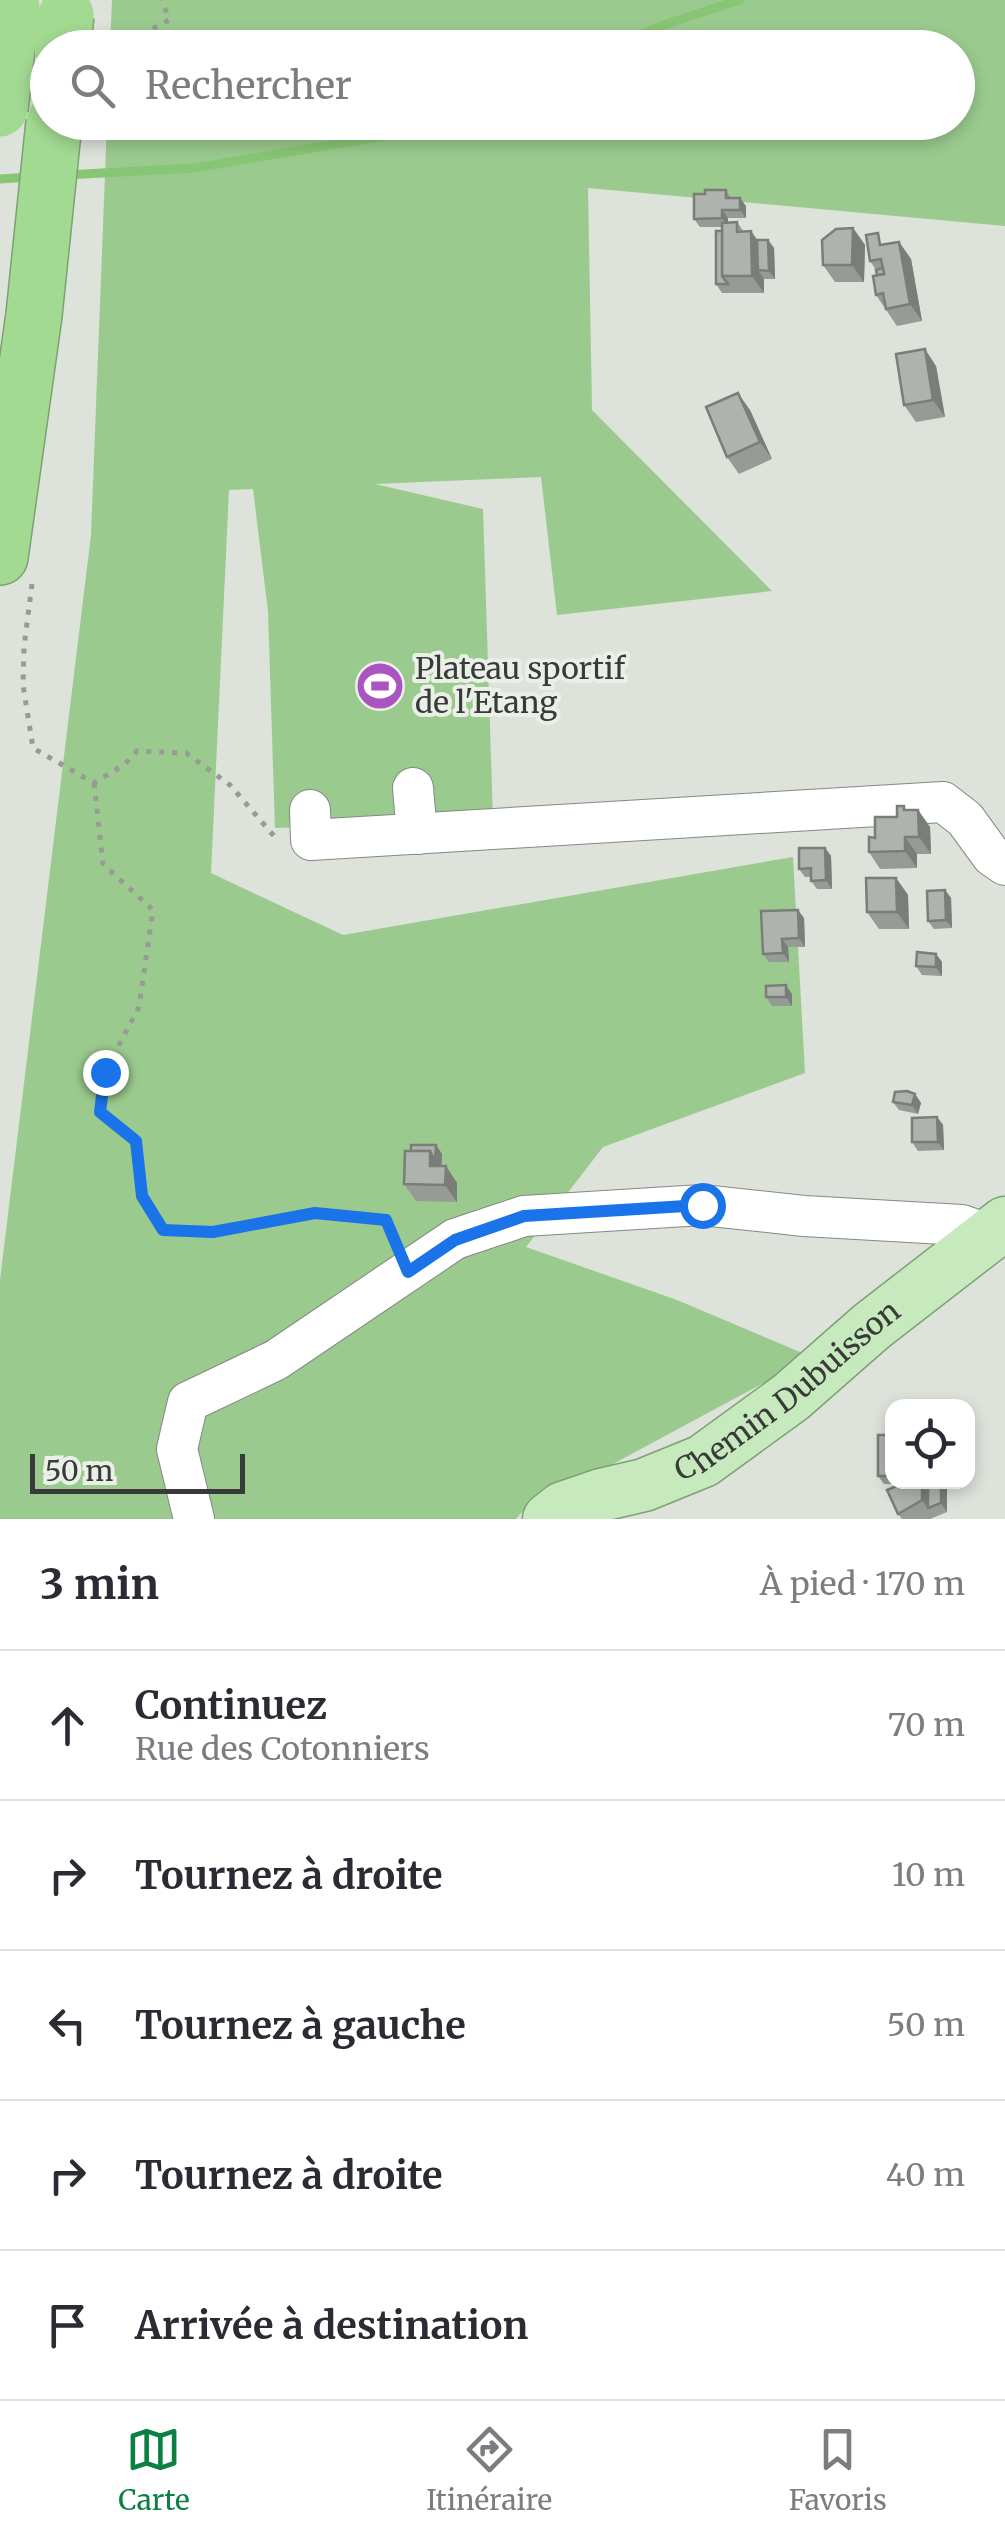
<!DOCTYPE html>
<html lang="fr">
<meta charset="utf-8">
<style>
:root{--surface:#fff;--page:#f2f2f3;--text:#2b2b33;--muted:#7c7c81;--line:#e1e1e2;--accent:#0b8043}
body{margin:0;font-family:Merriweather,serif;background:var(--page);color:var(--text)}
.controls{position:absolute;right:30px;bottom:30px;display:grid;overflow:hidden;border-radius:20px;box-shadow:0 5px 15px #0003}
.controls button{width:90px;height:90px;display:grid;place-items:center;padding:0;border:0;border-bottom:2px solid var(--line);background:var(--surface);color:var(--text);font:50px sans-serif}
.scale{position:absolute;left:30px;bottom:25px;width:215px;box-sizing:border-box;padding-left:10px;border:5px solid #393b38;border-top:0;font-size:28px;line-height:35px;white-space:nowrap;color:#393b38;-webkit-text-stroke:8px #eaf0e8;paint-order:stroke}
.stop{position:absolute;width:30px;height:30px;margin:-22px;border:8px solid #1a73e8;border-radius:50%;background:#fff}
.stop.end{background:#1a73e8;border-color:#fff;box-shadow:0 2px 10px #0008}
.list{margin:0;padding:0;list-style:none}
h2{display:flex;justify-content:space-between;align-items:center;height:130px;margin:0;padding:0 40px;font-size:42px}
h2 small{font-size:32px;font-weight:400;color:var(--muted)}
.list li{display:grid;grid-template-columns:65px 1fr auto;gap:30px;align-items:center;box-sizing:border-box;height:150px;padding:0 40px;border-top:2px solid var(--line)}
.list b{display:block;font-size:38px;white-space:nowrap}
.list p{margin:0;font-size:32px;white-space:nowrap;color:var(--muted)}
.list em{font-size:32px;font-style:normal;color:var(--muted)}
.icon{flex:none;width:55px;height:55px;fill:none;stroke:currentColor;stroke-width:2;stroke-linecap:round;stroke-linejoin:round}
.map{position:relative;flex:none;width:1005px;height:1519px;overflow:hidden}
.search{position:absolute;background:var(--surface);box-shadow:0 5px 15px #0003;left:30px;right:30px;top:30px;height:110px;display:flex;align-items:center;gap:25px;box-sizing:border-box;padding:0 35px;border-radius:55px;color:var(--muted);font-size:38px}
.sheet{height:880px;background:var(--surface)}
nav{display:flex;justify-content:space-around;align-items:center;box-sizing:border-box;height:140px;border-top:2px solid var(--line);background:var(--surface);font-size:28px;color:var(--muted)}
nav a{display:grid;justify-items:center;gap:5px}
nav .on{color:var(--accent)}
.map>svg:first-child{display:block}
.green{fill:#9bca8e}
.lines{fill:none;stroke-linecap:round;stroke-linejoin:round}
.stream{stroke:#87c674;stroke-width:9}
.minor-casing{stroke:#848982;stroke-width:42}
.major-casing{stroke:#7da272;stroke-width:55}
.highway-casing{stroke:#7da272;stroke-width:58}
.path{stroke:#979a95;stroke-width:5;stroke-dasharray:5 8;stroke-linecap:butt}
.minor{stroke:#fff;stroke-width:40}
.major{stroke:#c7e9be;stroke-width:52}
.highway{stroke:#a2da92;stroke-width:55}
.highway-bridge-casing{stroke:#7da272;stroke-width:58;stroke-linecap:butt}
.highway-bridge{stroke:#a2da92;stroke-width:55}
.wall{fill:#969b95}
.shaded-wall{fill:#7a7e79}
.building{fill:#aeb4ad;stroke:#7a7e79;stroke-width:2.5}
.route{stroke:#1a73e8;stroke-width:12}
.labels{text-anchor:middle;stroke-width:8;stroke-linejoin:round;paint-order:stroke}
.poi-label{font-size:30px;fill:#393b38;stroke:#eaf0e8;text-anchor:start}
.street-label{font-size:30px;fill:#393b38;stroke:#eaf0e8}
</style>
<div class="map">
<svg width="1005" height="1519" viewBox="0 0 1005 1519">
<rect width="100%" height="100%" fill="#dde2db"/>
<polygon class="green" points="112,0 1005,0 1005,226 588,188 592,410 772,591 557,615 541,477 375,484 483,509 493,820 275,828 268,611 253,489 229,490 211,873 343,935 793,857 805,1073 603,1147 526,1247 677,1300 812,1357 520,1514 516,1519 0,1519 0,1280 91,535 107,123 958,122 958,48 110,47"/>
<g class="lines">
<g class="stream">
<polyline points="612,48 663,25 740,0"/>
<polyline points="66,175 195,168 432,128 443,122"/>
<polyline points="0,179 30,177"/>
</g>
<g class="minor-casing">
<g id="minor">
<polyline points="413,788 417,834"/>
<polyline points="310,810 311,840 943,802 965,819 992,856 1005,865"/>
<polyline points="194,1519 177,1449 188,1402 276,1360 455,1239 524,1216 702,1205 804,1216 962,1225 991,1236"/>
</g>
</g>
<g class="major-casing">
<g id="major">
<path id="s1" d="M549,1519l14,-11 38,-13 43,-10 59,-24 88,-64 81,-71 133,-103"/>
</g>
</g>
<g class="highway-casing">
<polyline id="highway" points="0,557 34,315"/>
</g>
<g class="path">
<polyline points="103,34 137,37 169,20 162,0"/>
<polyline points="32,584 24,647 23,685 33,748 94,783 125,764 137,751 186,753 230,785 274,836 278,837"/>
<polyline points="94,783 103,864 153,910 139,1007 105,1072 100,1113 137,1141 142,1196 163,1229 213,1232 315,1213 386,1220 395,1242"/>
</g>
<use href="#minor" class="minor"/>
<use href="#major" class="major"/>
<use href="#highway" class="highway"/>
<g class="highway-bridge-casing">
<g id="highway-bridge">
<polyline points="62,48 66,15"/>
<polyline points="0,109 12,6"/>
<polyline points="34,315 54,122"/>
</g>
</g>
<use href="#highway-bridge" class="highway-bridge"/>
</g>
<g class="wall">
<polygon points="726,190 731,198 746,206 746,218 728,218 728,223 737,222 744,232 751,231 757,240 768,240 774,248 775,279 764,279 764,293 722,293 716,284 722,227 700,227 694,219 705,194"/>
<polygon points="853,228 865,245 864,282 835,282 823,265"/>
<polygon points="899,242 911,259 922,321 897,326 876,295 877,275 876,270 870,261 886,244"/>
<polygon points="936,366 945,417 916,422 904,405"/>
<polygon points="750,410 772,459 739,474 727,457"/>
<polygon points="907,810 918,810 930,827 931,854 917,854 917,868 880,869 869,852 875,838"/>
<polygon points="825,848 831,856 832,889 817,889 811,881 811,877 805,877 799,869"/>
<polygon points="896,878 908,895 909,929 879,929 867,912"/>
<polygon points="945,890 951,898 952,928 934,929 928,921"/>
<polygon points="804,918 805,947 788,947 789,962 769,962 763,954"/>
<polygon points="936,954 942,962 942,976 922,975 916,966"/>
<polygon points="792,994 792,1006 772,1006 766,997"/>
<polygon points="915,1094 921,1103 918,1114 899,1110 893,1102"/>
<polygon points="937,1117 943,1125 944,1150 918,1151 912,1142"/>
<polygon points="436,1145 442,1154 441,1166 446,1166 457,1183 457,1202 416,1201 404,1184 411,1151"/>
<polygon points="892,1435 892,1482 947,1482 947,1512 930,1519 902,1519 898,1514 897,1484 884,1484 878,1476"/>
</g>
<g class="shaded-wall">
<polygon points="740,198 746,206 746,218 740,210"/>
<polygon points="722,210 728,218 728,227 722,218"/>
<polygon points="853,228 865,245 864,282 852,265"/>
<polygon points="751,231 763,248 758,270 764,279 764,293 752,276"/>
<polygon points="768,240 774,248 775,279 769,271"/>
<polygon points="899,242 911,259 922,321 910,304"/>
<polygon points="925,349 936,366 945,417 933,400"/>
<polygon points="738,393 750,410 772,459 760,442"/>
<polygon points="918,810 930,827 931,854 919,837"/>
<polygon points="905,837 917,854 917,868 905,851"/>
<polygon points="825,848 831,856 832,889 826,880"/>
<polygon points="896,878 908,895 909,929 897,912"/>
<polygon points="945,890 951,898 952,928 946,920"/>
<polygon points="798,910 804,918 805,947 799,938"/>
<polygon points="782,939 788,947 789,962 783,953"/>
<polygon points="936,954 942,962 942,976 936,967"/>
<polygon points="786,985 792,994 792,1006 786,997"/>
<polygon points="915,1094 921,1103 918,1114 912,1105"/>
<polygon points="937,1117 943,1125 944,1150 938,1142"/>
<polygon points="436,1145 442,1154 441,1183 430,1166 430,1151"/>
<polygon points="446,1166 457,1183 457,1202 445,1185"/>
<polygon points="922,1482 934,1482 928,1508 922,1500"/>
<polygon points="941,1482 947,1482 947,1512 941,1503"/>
</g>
<g class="building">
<polygon points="705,190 726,190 726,198 740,198 740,210 722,210 722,218 694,219 694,194 705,194"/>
<polygon points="737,222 737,232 751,231 752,276 722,276 722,223"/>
<polygon points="853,228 852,265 823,265 822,240 836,229"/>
<polygon points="716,231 722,231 722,276 728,284 716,284"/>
<polygon points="878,233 880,245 899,242 910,304 886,309 883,293 876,295 873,276 884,274 881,259 870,261 866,235"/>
<polygon points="757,240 768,240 769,271 758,270"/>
<polygon points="883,268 884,274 877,275 876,270"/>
<polygon points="925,349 933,400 904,405 896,354"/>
<polygon points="738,393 760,442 727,457 706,407"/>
<polygon points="897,806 904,806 904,810 918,810 919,837 905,837 905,851 869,852 869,837 875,838 875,817 897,817"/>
<polygon points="799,848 825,848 826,880 811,881 811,868 799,869"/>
<polygon points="866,878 896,878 897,912 867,912"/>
<polygon points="945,890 946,920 928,921 927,891"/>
<polygon points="798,910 799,938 782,939 783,953 763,954 761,911"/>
<polygon points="917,952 936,954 936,967 916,966"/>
<polygon points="786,985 786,997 766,997 766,986"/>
<polygon points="907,1091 915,1094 912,1105 893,1102 895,1092"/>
<polygon points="937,1117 938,1142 912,1142 912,1118"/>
<polygon points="411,1145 436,1145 435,1160 430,1151 411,1151"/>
<polygon points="405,1151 430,1151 430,1166 446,1166 445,1185 404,1184"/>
<polygon points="878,1435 892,1435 892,1441 887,1441 887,1467 892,1476 878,1476"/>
<rect x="887" y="1441" width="5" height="26"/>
<polygon points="897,1482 922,1482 922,1500 898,1514 887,1490 897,1486"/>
<polygon points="928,1482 941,1482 941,1503 928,1508"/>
</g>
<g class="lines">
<polyline class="route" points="105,1072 100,1112 136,1141 142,1196 163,1230 213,1232 315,1213 386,1220 408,1272 455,1240 524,1216 702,1205"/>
</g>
<defs>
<g id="stadium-disc" transform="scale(2.5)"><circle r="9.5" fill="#aa54c2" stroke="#eaf0e8"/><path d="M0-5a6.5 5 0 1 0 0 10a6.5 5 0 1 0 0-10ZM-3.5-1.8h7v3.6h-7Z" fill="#fff"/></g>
</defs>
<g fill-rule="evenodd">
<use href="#stadium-disc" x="380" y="686"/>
</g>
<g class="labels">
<g class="poi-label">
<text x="415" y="679">Plateau sportif<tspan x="415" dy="34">de l'Etang</tspan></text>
</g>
<g class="street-label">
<text dy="10" stroke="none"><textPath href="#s1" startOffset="275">Chemin Dubuisson</textPath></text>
</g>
</g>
</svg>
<div class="controls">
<button><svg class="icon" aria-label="locate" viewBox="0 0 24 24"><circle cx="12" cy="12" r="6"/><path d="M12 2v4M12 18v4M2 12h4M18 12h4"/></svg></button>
</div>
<div class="scale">50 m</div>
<div class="stop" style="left:702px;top:1205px"></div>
<div class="stop end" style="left:105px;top:1072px"></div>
<div class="search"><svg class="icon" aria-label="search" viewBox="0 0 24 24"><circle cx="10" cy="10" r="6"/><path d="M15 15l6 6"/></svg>Rechercher</div>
</div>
<section class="sheet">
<h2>3 min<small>À pied · 170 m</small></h2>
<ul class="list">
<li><svg class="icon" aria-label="ahead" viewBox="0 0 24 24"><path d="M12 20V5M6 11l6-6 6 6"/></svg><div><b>Continuez</b><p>Rue des Cotonniers</p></div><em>70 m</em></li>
<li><svg class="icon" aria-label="right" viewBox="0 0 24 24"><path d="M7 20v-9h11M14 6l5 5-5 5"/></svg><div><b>Tournez à droite</b></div><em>10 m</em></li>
<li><svg class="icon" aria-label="left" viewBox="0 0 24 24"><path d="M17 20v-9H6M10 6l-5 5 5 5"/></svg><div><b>Tournez à gauche</b></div><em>50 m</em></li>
<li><svg class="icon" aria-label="right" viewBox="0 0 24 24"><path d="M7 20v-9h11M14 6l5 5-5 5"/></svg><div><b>Tournez à droite</b></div><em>40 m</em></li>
<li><svg class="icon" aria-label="arrive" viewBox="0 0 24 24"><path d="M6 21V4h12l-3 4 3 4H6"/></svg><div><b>Arrivée à destination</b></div></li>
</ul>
</section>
<nav>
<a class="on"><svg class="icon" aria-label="map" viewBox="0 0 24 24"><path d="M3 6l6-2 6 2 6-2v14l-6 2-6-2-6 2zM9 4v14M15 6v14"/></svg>Carte</a>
<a><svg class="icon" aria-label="directions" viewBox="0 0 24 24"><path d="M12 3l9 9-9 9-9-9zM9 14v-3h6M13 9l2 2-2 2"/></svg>Itinéraire</a>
<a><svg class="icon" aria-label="saved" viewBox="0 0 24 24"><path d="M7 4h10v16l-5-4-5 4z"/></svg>Favoris</a>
</nav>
